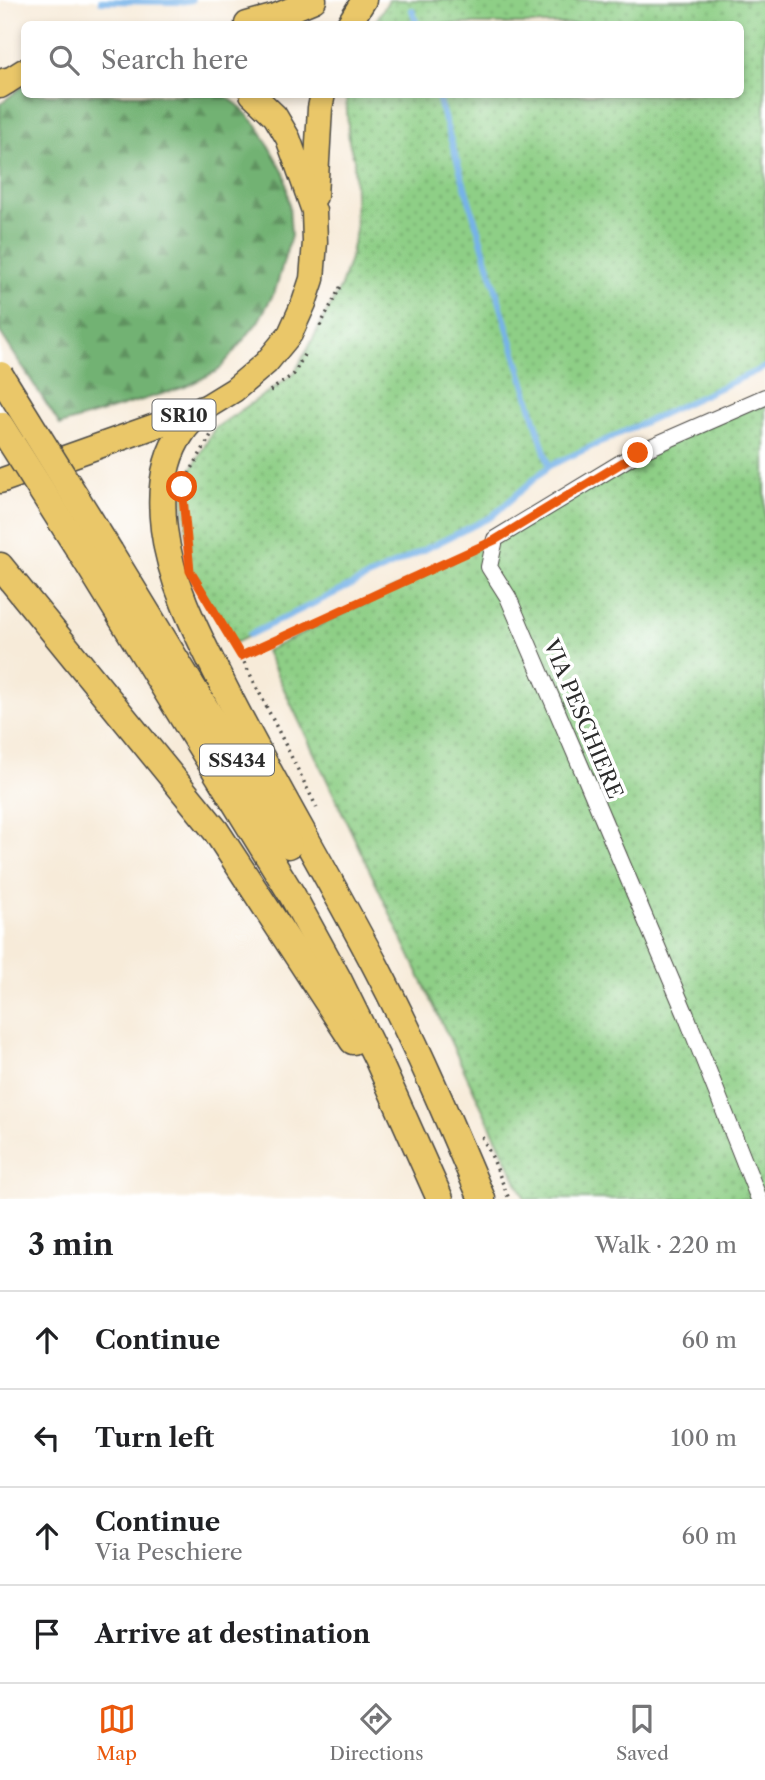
<!DOCTYPE html>
<meta charset="utf-8">
<style>
:root{--surface:#fff;--page:#f6f6f6;--text:#202124;--muted:#757577;--line:#e0e0e0;--accent:#ea580c}
body{margin:0;font-family:"Libre Caslon Text",serif;background:var(--page);color:var(--text)}
.stop{position:absolute;width:21px;height:21px;margin:-16px;border:5px solid #ea580c;border-radius:50%;background:#fff}
.stop.end{background:#ea580c;border-color:#fff;box-shadow:0 2px 7px #0008}
.list{margin:0;padding:0;list-style:none}
h2{display:flex;justify-content:space-between;align-items:center;height:91px;margin:0;padding:0 28px;font-size:30px}
h2 small{font-size:23px;font-weight:400;color:var(--muted)}
.list li{display:grid;grid-template-columns:46px 1fr auto;gap:21px;align-items:center;box-sizing:border-box;height:98px;padding:0 28px;border-top:2px solid var(--line)}
.list b{display:block;font-size:26px;white-space:nowrap}
.list p{margin:0;font-size:23px;white-space:nowrap;color:var(--muted)}
.list em{font-size:23px;font-style:normal;color:var(--muted)}
.icon{flex:none;width:38px;height:38px;fill:none;stroke:currentColor;stroke-width:2;stroke-linecap:round;stroke-linejoin:round}
.map{position:relative;flex:none;width:765px;height:1199px;overflow:hidden}
.search{position:absolute;background:var(--surface);box-shadow:0 4px 10px #0003;left:21px;right:21px;top:21px;height:77px;display:flex;align-items:center;gap:18px;box-sizing:border-box;padding:0 24px;border-radius:10px;color:var(--muted);font-size:26px}
.sheet{height:483px;background:var(--surface)}
nav{display:flex;justify-content:space-around;align-items:center;box-sizing:border-box;height:98px;border-top:2px solid var(--line);background:var(--surface);font-size:19px;color:var(--muted)}
nav a{display:grid;justify-items:center;gap:4px}
nav .on{color:var(--accent)}
.map>svg:first-child{display:block}
.grass{fill:url(#grass-dots);stroke:#5c7d58;stroke-width:2}
.forest{fill:url(#forest-firs);stroke:#4e6e4f;stroke-width:2}
.lines{fill:none;stroke-linecap:round;stroke-linejoin:round}
.stream{stroke:#76b2e8;stroke-width:6}
.minor-casing{stroke:#4a4845;stroke-width:18}
.primary-casing{stroke:#4a4845;stroke-width:27}
.trunk-casing{stroke:#4a4845;stroke-width:29}
.path{stroke:#4a4845;stroke-width:3.5;stroke-dasharray:2 5;stroke-linecap:butt}
.minor{stroke:#fff;stroke-width:16}
.primary{stroke:#eac769;stroke-width:24}
.trunk{stroke:#eac769;stroke-width:26}
.trunk-bridge-casing{stroke:#4a4845;stroke-width:29;stroke-linecap:butt}
.trunk-bridge{stroke:#eac769;stroke-width:26}
.route{stroke:#ea580c;stroke-width:9}
.labels{text-anchor:middle;stroke-width:7;stroke-linejoin:round;paint-order:stroke}
.shield{fill:#fff;stroke:#6b6b6b;stroke-width:2}
.shield-label{font-size:19px;font-weight:bold;fill:#2b2b2b}
.street-label{font-size:21px;fill:#2b2b2b;stroke:#fff}
</style>
<div class="map">
<svg width="765" height="1199" viewBox="0 0 765 1199">
<defs>
<pattern id="grass-dots" width="8" height="8" patternUnits="userSpaceOnUse" patternTransform="scale(1.75)"><rect width="8" height="8" fill="#8ecf86"/><path d="M2 2h.1M6 6h.1" fill="none" stroke="#74a86e" stroke-width="1.8" stroke-linecap="round"/></pattern>
<pattern id="forest-firs" width="22" height="20" patternUnits="userSpaceOnUse" patternTransform="scale(1.75)"><rect width="22" height="20" fill="#72b273"/><path d="M5 1l3.5 6h-7zM16 11l3.5 6h-7z" fill="#5e915f"/></pattern>
</defs>
<rect width="100%" height="100%" fill="#fff"/>
<filter id="ink" filterUnits="userSpaceOnUse"><feTurbulence type="fractalNoise" baseFrequency=".0143" numOctaves="2"/><feDisplacementMap in="SourceGraphic" scale="14" xChannelSelector="R" yChannelSelector="G"/><feConvolveMatrix kernelMatrix="1 2 1 2 8 2 1 2 1" color-interpolation-filters="sRGB"/></filter>
<filter id="wash" filterUnits="userSpaceOnUse"><feTurbulence type="fractalNoise" baseFrequency=".00686" numOctaves="4" result="noise"/><feDisplacementMap in="SourceGraphic" scale="28" xChannelSelector="R" yChannelSelector="G"/><feGaussianBlur stdDeviation="1.57" result="paint"/><feColorMatrix in="noise" values="0 0 0 0 0 0 0 0 0 0 0 0 0 0 0 0 0 1.4 0 .05"/><feComposite in="paint" operator="in"/></filter>
<g filter="url(#wash)">
<rect width="100%" height="100%" fill="#f7ebd9"/>
<g class="grass">
<polygon points="389,0 765,0 765,367 549,466 491,517 233,644 190,571 182,487 214,429 294,374 341,286 350,258 356,231 354,159 349,142 346,95 740,94 740,24 374,24"/>
<polygon points="765,397 765,1195 759,1199 525,1199 266,651 495,540 637,453"/>
</g>
<polygon class="forest" points="24,85 24,94 224,95 238,105 257,125 285,175 289,204 291,236 275,291 258,322 219,370 185,387 60,425 0,332 0,104"/>
<g class="lines">
<g class="stream">
<polyline points="101,1 179,2 192,0"/>
<polyline points="412,10 417,24"/>
<polyline points="437,94 549,466"/>
<polyline points="249,635 491,517 549,466 765,367"/>
</g>
</g>
</g>
<g filter="url(#ink)">
<g class="lines">
<g class="minor-casing">
<polyline id="minor" points="759,1199 686,1015 584,774 508,597 489,567 495,539 637,453 765,397"/>
</g>
<g class="primary-casing">
<g id="primary">
<polyline points="247,24 276,16 314,0"/>
<polyline points="349,24 364,0"/>
<polyline points="0,86 24,71"/>
<polyline points="315,196 320,108 323,94"/>
<polyline points="0,481 203,409 234,390 266,363 290,334 304,303 312,279 315,242 314,211 288,138 275,116 252,94"/>
</g>
</g>
<g class="trunk-casing">
<g id="trunk">
<polyline points="0,83 6,81"/>
<path d="M203,409c-7,7 -16,15 -21,23 -20,28 -22,64 -18,97 7,57 35,108 60,158 48,95 103,186 152,280 40,76 73,154 106,232"/>
<polyline points="110,552 289,845"/>
<polyline points="87,562 292,895 338,979 377,1058 440,1199"/>
<polyline points="0,566 216,831 353,1041"/>
</g>
</g>
<g class="path">
<polyline points="320,326 341,286"/>
<polyline points="270,391 294,374 306,351"/>
<polyline points="189,474 211,435"/>
<polyline points="216,616 241,656 477,548"/>
<polyline points="241,656 317,808"/>
<polyline points="482,1137 493,1159 509,1199"/>
</g>
<use href="#minor" class="minor"/>
<use href="#primary" class="primary"/>
<use href="#trunk" class="trunk"/>
<g class="trunk-bridge-casing">
<g id="trunk-bridge">
<polyline points="0,375 110,552"/>
<polyline points="0,425 87,562"/>
</g>
</g>
<use href="#trunk-bridge" class="trunk-bridge"/>
</g>
</g>
<g class="lines" filter="url(#ink)">
<polyline class="route" points="182,487 190,571 241,656 495,540 638,453"/>
</g>
<g class="labels">
<g class="shield">
<rect x="152.5" y="399.5" width="63" height="31" rx="5"/>
<rect x="200" y="744.5" width="74" height="31" rx="5"/>
</g>
<g class="shield-label">
<text x="184" y="422">SR10</text>
<text x="237" y="767">SS434</text>
</g>
<g class="street-label">
<text transform="translate(583 719) rotate(67)" y="7">VIA PESCHIERE</text>
</g>
</g>
</svg>
<div class="stop" style="left:182px;top:487px"></div>
<div class="stop end" style="left:638px;top:453px"></div>
<div class="search"><svg class="icon" aria-label="search" viewBox="0 0 24 24"><circle cx="10" cy="10" r="6"/><path d="M15 15l6 6"/></svg>Search here</div>
</div>
<section class="sheet">
<h2>3 min<small>Walk · 220 m</small></h2>
<ul class="list">
<li><svg class="icon" aria-label="ahead" viewBox="0 0 24 24"><path d="M12 20V5M6 11l6-6 6 6"/></svg><div><b>Continue</b></div><em>60 m</em></li>
<li><svg class="icon" aria-label="left" viewBox="0 0 24 24"><path d="M17 20v-9H6M10 6l-5 5 5 5"/></svg><div><b>Turn left</b></div><em>100 m</em></li>
<li><svg class="icon" aria-label="ahead" viewBox="0 0 24 24"><path d="M12 20V5M6 11l6-6 6 6"/></svg><div><b>Continue</b><p>Via Peschiere</p></div><em>60 m</em></li>
<li><svg class="icon" aria-label="arrive" viewBox="0 0 24 24"><path d="M6 21V4h12l-3 4 3 4H6"/></svg><div><b>Arrive at destination</b></div></li>
</ul>
</section>
<nav>
<a class="on"><svg class="icon" aria-label="map" viewBox="0 0 24 24"><path d="M3 6l6-2 6 2 6-2v14l-6 2-6-2-6 2zM9 4v14M15 6v14"/></svg>Map</a>
<a><svg class="icon" aria-label="directions" viewBox="0 0 24 24"><path d="M12 3l9 9-9 9-9-9zM9 14v-3h6M13 9l2 2-2 2"/></svg>Directions</a>
<a><svg class="icon" aria-label="saved" viewBox="0 0 24 24"><path d="M7 4h10v16l-5-4-5 4z"/></svg>Saved</a>
</nav>
